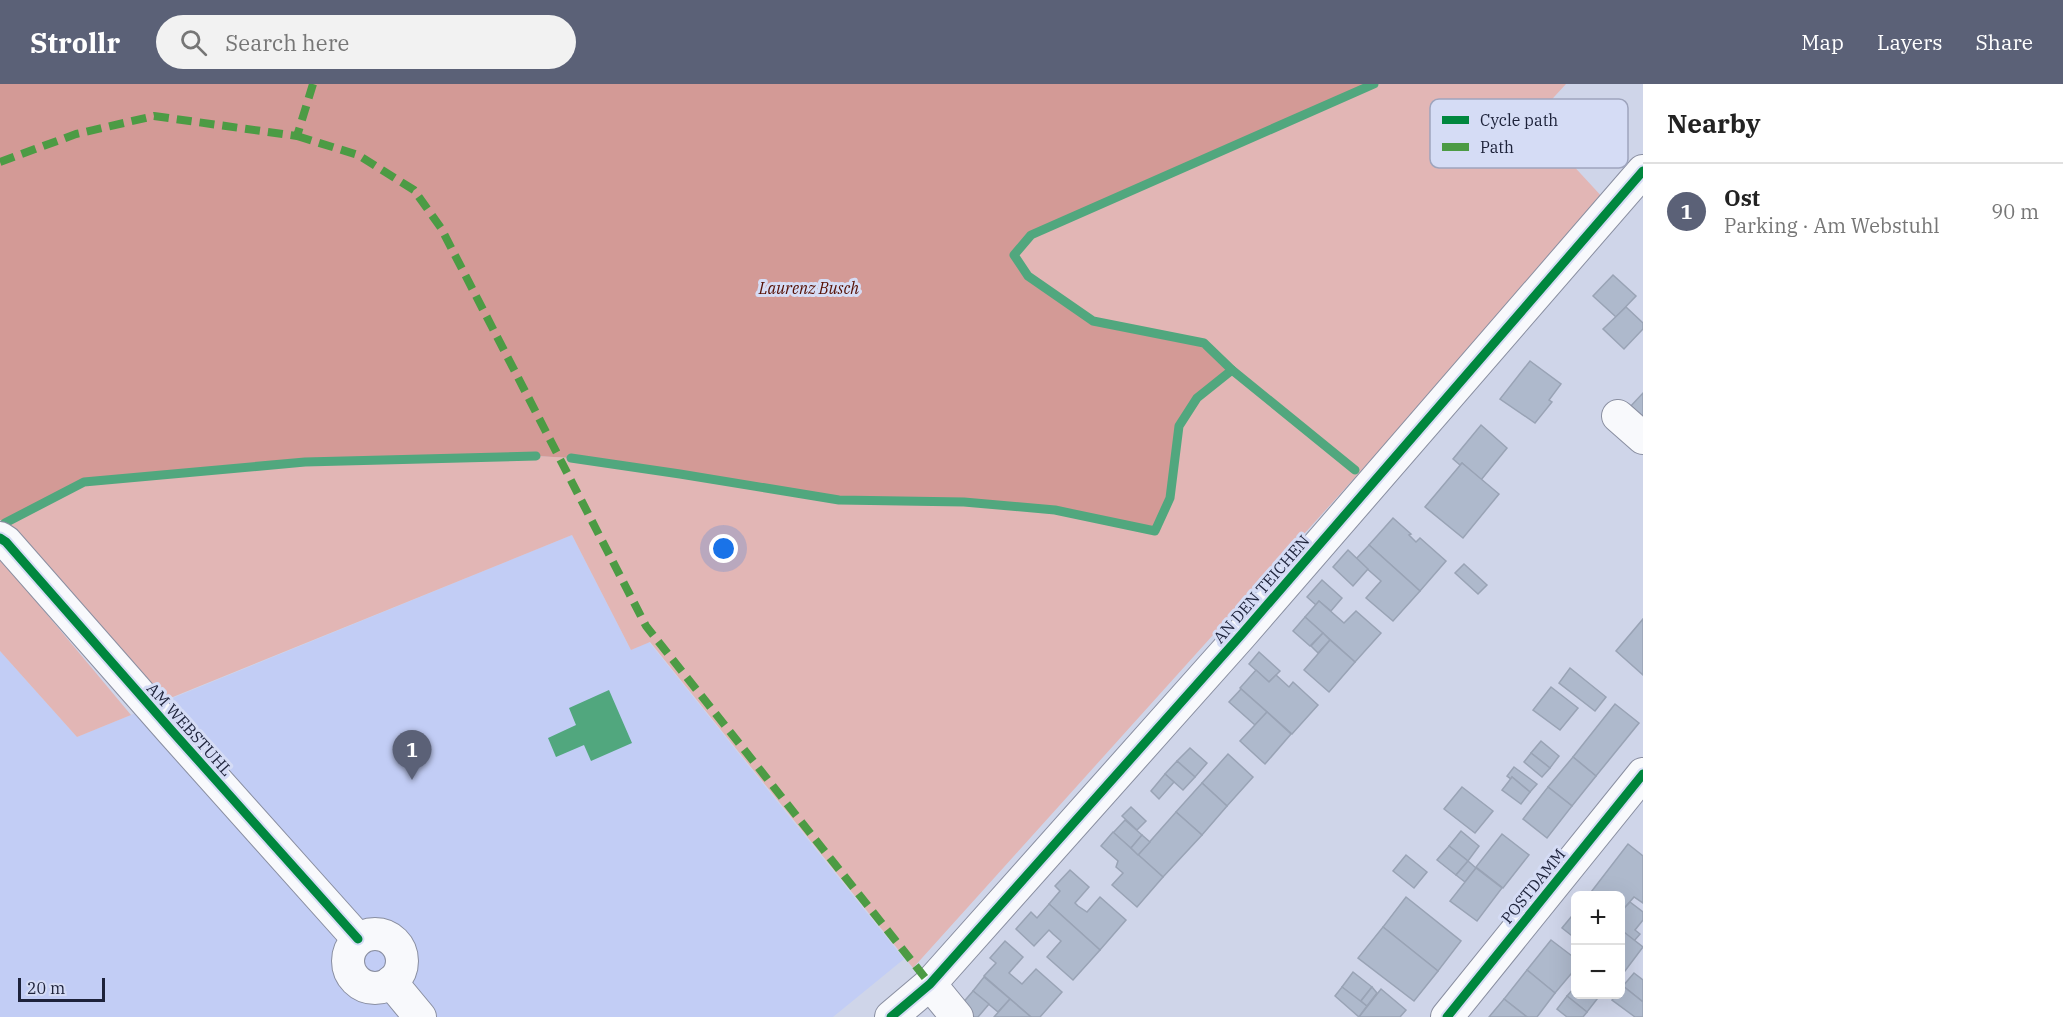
<!DOCTYPE html>
<meta charset="utf-8">
<style>
:root{--surface:#fff;--page:#f2f2f2;--text:#222;--muted:#767676;--line:#e0e0e0;--accent:#5b6177}
body{margin:0;font-family:"IBM Plex Serif",serif;background:var(--page);color:var(--text)}
.controls{position:absolute;right:18px;bottom:18px;display:grid;overflow:hidden;border-radius:9px;box-shadow:0 6px 24px #0002}
.controls button{width:54px;height:54px;display:grid;place-items:center;padding:0;border:0;border-bottom:2px solid var(--line);background:var(--surface);color:var(--text);font:30px sans-serif}
.scale{position:absolute;left:18px;bottom:15px;width:87px;box-sizing:border-box;padding-left:6px;border:3px solid #1d223a;border-top:0;font-size:16px;line-height:21px;white-space:nowrap;color:#1d223a;-webkit-text-stroke:4px #d5dcf5;paint-order:stroke}
.you{position:absolute;left:724px;top:465px;width:21px;height:21px;margin:-15px;border:4px solid #fff;border-radius:50%;background:#1a73e8;box-shadow:0 0 0 9px #1a73e833}
.badge{display:grid;place-items:center;width:39px;height:39px;border-radius:50%;background:var(--accent);color:#fff;font-size:20px;font-weight:700}
.pin{position:absolute;translate:-50% -50px;filter:drop-shadow(0 2px 3px #0008)}
.pin::after{content:'';position:absolute;top:32px;width:21px;height:18px;background:inherit;clip-path:polygon(0 0,100% 0,50% 100%)}
.list{margin:0;padding:0;list-style:none}
h2{display:flex;justify-content:space-between;align-items:center;height:78px;margin:0;padding:0 24px;font-size:26px}
h2 small{font-size:20px;font-weight:400;color:var(--muted)}
.list li{display:grid;grid-template-columns:39px 1fr auto;gap:18px;align-items:center;box-sizing:border-box;height:96px;padding:0 24px;border-top:2px solid var(--line)}
.list b{display:block;font-size:22px;white-space:nowrap}
.list p{margin:0;font-size:20px;white-space:nowrap;color:var(--muted)}
.list em{font-size:20px;font-style:normal;color:var(--muted)}
.icon{flex:none;width:33px;height:33px;fill:none;stroke:currentColor;stroke-width:2;stroke-linecap:round;stroke-linejoin:round}
.map{position:relative;flex:none;width:1643px;height:933px;overflow:hidden}
header{display:flex;align-items:center;gap:36px;box-sizing:border-box;height:84px;padding:0 30px;background:var(--accent);color:#fff}
header strong{font-size:28px}
nav{display:flex;gap:33px;margin-inline-start:auto;font-size:21px}
.search{width:420px;height:54px;background:var(--page);display:flex;align-items:center;gap:15px;box-sizing:border-box;padding:0 21px;border-radius:33px;color:var(--muted);font-size:22px}
main{display:flex}
aside{flex:1;background:var(--surface)}
.map>svg:first-child{display:block}
.built{fill:#c2cdf5}
.green{fill:#e2b6b5}
.forest{fill:#d39a96}
.water{fill:#51a77e}
.lines{fill:none;stroke-linecap:round;stroke-linejoin:round}
.stream{stroke:#51a77e;stroke-width:9}
.building{fill:#aeb9cc;stroke:#99a3b5;stroke-width:1.5}
.minor-casing{stroke:#898ea0;stroke-width:34}
.minor{stroke:#f8f9fc;stroke-width:32}
.quiet{stroke:#4c9b44;stroke-width:8;stroke-dasharray:15 8;stroke-linecap:butt}
.cycleway-casing{stroke:#d5dcf5;stroke-width:13}
.cycleway{stroke:#00873e;stroke-width:9}
.labels{text-anchor:middle;stroke-width:6;stroke-linejoin:round;paint-order:stroke}
.park-label{font-size:16px;font-style:italic;fill:#561004;stroke:#d5dcf5}
.street-label{font-size:16px;fill:#1d223a;stroke:#d5dcf5}
.key{fill:#d5dcf5;stroke:#9ea4bd;stroke-width:1.5}
.key-label{font-size:16px;fill:#1d223a}
</style>
<header>
<strong>Strollr</strong>
<div class="search"><svg class="icon" aria-label="search" viewBox="0 0 24 24"><circle cx="10" cy="10" r="6"/><path d="M15 15l6 6"/></svg>Search here</div>
<nav><a>Map</a><a>Layers</a><a>Share</a></nav>
</header>
<main>
<div class="map">
<svg width="1643" height="933" viewBox="0 0 1643 933">
<rect width="100%" height="100%" fill="#cfd5e9"/>
<polygon class="built" points="572,451 631,566 649,558 904,875 833,933 0,933 0,567 77,653"/>
<g class="green">
<polygon points="1374,0 1566,0 1532,37 1605,116 913,884 650,558 631,566 572,451 163,617 5,439 84,398 305,378 536,372 571,374 680,390 839,416 963,418 1055,426 1155,447 1170,413 1179,342 1197,314 1232,287 1204,259 1093,237 1028,192 1014,171 1031,151"/>
<polygon points="0,474 131,631 77,653 0,567"/>
</g>
<polygon class="forest" points="0,0 1374,0 1031,151 1014,171 1028,192 1093,237 1204,259 1232,286 1197,314 1179,342 1170,414 1155,447 1055,426 963,418 839,416 680,390 571,374 536,372 305,378 85,398 5,439 0,436"/>
<polygon class="water" points="609,606 632,659 591,677 584,661 556,673 548,654 576,641 569,624"/>
<g class="lines">
<g class="stream">
<polyline points="571,374 680,390 839,416 964,418 1055,426 1155,447 1170,414 1179,342 1197,314 1232,286"/>
<polyline points="1355,386 1232,286 1204,259 1093,237 1028,192 1014,171 1031,151 1374,0"/>
<polyline points="5,439 84,398 305,378 536,372"/>
</g>
</g>
<g class="building">
<polygon points="1613,191 1636,212 1616,233 1593,212"/>
<polygon points="1626,223 1643,239 1643,245 1624,265 1603,245"/>
<polygon points="1530,277 1561,300 1549,316 1552,318 1535,339 1500,315"/>
<polygon points="1643,309 1643,337 1629,324"/>
<polygon points="1481,341 1507,364 1481,396 1462,379 1460,381 1453,375"/>
<polygon points="1462,379 1499,410 1463,454 1425,423"/>
<polygon points="1393,434 1411,450 1409,451 1416,458 1420,454 1446,477 1420,507 1369,461"/>
<polygon points="1369,461 1420,507 1393,537 1366,514 1381,497 1356,475"/>
<polygon points="1348,466 1368,485 1353,502 1333,483"/>
<polygon points="1464,480 1487,501 1478,510 1455,489"/>
<polygon points="1322,496 1342,514 1331,527 1319,517 1316,521 1307,513"/>
<polygon points="1319,517 1344,539 1356,527 1381,549 1355,578 1305,533"/>
<polygon points="1305,533 1323,549 1310,562 1293,547"/>
<polygon points="1643,535 1643,591 1616,567"/>
<polygon points="1323,549 1330,556 1318,569 1311,562"/>
<polygon points="1330,556 1355,578 1329,608 1304,586"/>
<polygon points="1259,568 1280,587 1269,598 1249,580"/>
<polygon points="1570,584 1606,613 1595,627 1559,599"/>
<polygon points="1256,586 1269,598 1276,591 1289,603 1293,598 1318,621 1292,650 1240,604"/>
<polygon points="1551,603 1578,624 1560,646 1533,626"/>
<polygon points="1241,605 1267,628 1255,641 1229,618"/>
<polygon points="1615,620 1639,639 1596,692 1573,673"/>
<polygon points="1267,628 1291,650 1265,680 1240,657"/>
<polygon points="1541,657 1559,672 1550,684 1531,669"/>
<polygon points="1190,664 1207,679 1195,693 1177,677"/>
<polygon points="1531,669 1550,684 1542,693 1524,678"/>
<polygon points="1228,670 1253,693 1227,722 1202,699"/>
<polygon points="1573,673 1596,692 1572,722 1548,703"/>
<polygon points="1177,677 1195,693 1183,706 1165,690"/>
<polygon points="1514,683 1537,700 1530,708 1512,693 1511,695 1507,692"/>
<polygon points="1165,690 1174,698 1159,715 1151,707"/>
<polygon points="1512,693 1530,708 1521,720 1502,706"/>
<polygon points="1202,699 1227,722 1202,751 1176,728"/>
<polygon points="1462,703 1493,727 1475,749 1444,725"/>
<polygon points="1548,703 1572,722 1547,754 1523,735"/>
<polygon points="1131,723 1146,737 1137,746 1122,732"/>
<polygon points="1176,728 1202,751 1163,793 1138,771"/>
<polygon points="1125,736 1142,751 1131,764 1113,749"/>
<polygon points="1461,747 1479,762 1468,777 1449,762"/>
<polygon points="1113,748 1163,793 1137,823 1112,801 1123,789 1116,783 1118,777 1101,762"/>
<polygon points="1502,750 1529,771 1503,804 1476,783"/>
<polygon points="1142,751 1150,758 1138,771 1131,764"/>
<polygon points="1628,760 1643,772 1643,819 1634,813 1620,829 1620,812 1588,812"/>
<polygon points="1449,762 1468,777 1456,791 1437,776"/>
<polygon points="1406,771 1427,788 1414,804 1393,787"/>
<polygon points="1468,777 1476,784 1465,798 1456,791"/>
<polygon points="1476,784 1502,804 1477,837 1450,817"/>
<polygon points="1070,786 1089,803 1075,819 1078,822 1087,828 1100,813 1126,836 1100,866 1049,820 1060,807 1055,802"/>
<polygon points="1406,813 1461,857 1438,887 1383,843"/>
<polygon points="1630,818 1643,828 1643,836 1635,846 1640,850 1634,857 1620,845 1620,829"/>
<polygon points="1049,820 1100,866 1073,896 1047,873 1061,857 1053,850 1049,846 1034,862 1016,845 1031,828 1037,834"/>
<polygon points="1576,827 1576,855 1562,844"/>
<polygon points="1383,843 1438,887 1414,917 1358,874"/>
<polygon points="1620,845 1643,863 1625,887 1620,883"/>
<polygon points="1551,856 1576,875 1576,884 1555,909 1527,886"/>
<polygon points="1005,857 1023,873 1009,889 1022,900 1036,885 1062,908 1040,933 1031,933 984,892 996,879 990,874"/>
<polygon points="1527,886 1555,909 1537,933 1527,933 1504,915"/>
<polygon points="1353,888 1372,903 1360,918 1342,903"/>
<polygon points="1634,889 1643,896 1643,918 1623,902"/>
<polygon points="984,893 1010,915 998,928 973,907"/>
<polygon points="1576,902 1576,910 1601,910 1587,928 1567,912"/>
<polygon points="1623,902 1643,918 1643,933 1635,933 1612,916 1617,910 1620,910 1620,906"/>
<polygon points="1342,903 1367,922 1359,933 1335,912"/>
<polygon points="1372,903 1377,909 1367,922 1361,917"/>
<polygon points="1381,905 1406,926 1400,933 1359,933"/>
<polygon points="973,907 989,920 978,933 973,933 961,921"/>
<polygon points="1567,912 1587,928 1583,933 1567,933 1557,925"/>
<polygon points="1010,915 1031,933 994,933"/>
<polygon points="1504,915 1527,933 1489,933"/>
</g>
<g class="lines">
<g class="minor-casing">
<g id="minor">
<polyline points="1618,332 1643,354"/>
<polyline points="0,454 6,458 172,647 358,855"/>
<circle cx="375" cy="877" r="27"/>
<polyline points="391,898 420,933"/>
<polyline points="930,900 957,933"/>
<polyline points="891,933 930,900 1241,551 1643,87"/>
<polyline points="1447,933 1643,690"/>
</g>
</g>
<use href="#minor" class="minor"/>
<g class="quiet">
<polyline points="297,52 358,71 414,106 441,144 646,542 930,900"/>
<polyline points="0,78 76,50 154,32 297,52 313,0"/>
</g>
<g class="cycleway-casing">
<g id="cycleway">
<polyline points="0,454 6,458 172,647 358,855"/>
<polyline points="891,933 930,900 1241,551 1643,87"/>
<polyline points="1447,933 1643,690"/>
</g>
</g>
<use href="#cycleway" class="cycleway"/>
</g>
<g class="labels">
<g class="park-label">
<text x="809" y="210">Laurenz Busch</text>
</g>
<g class="street-label">
<text transform="translate(1261 505) rotate(-49)" y="6">AN DEN TEICHEN</text>
<text transform="translate(190 645) rotate(48)" y="6">AM WEBSTUHL</text>
<text transform="translate(1533 802) rotate(-51)" y="6">POSTDAMM</text>
</g>
</g>
<rect x="1430" y="15" width="198" height="69" rx="9" class="key"/>
<rect x="1442" y="32" width="27" height="8" fill="#00873e"/>
<rect x="1442" y="59" width="27" height="8" fill="#4c9b44"/>
<g class="key-label">
<text x="1480" y="42">Cycle path</text>
<text x="1480" y="69">Path</text>
</g>
</svg>
<div class="controls">
<button>+</button>
<button>−</button>
</div>
<div class="scale">20 m</div>
<div class="you"></div>
<div class="pin badge" style="left:412px;top:696px">1</div>
</div>
<aside>
<h2>Nearby<small></small></h2>
<ul class="list">
<li><span class="badge">1</span><div><b>Ost</b><p>Parking · Am Webstuhl</p></div><em>90 m</em></li>
</ul>
</aside>
</main>
